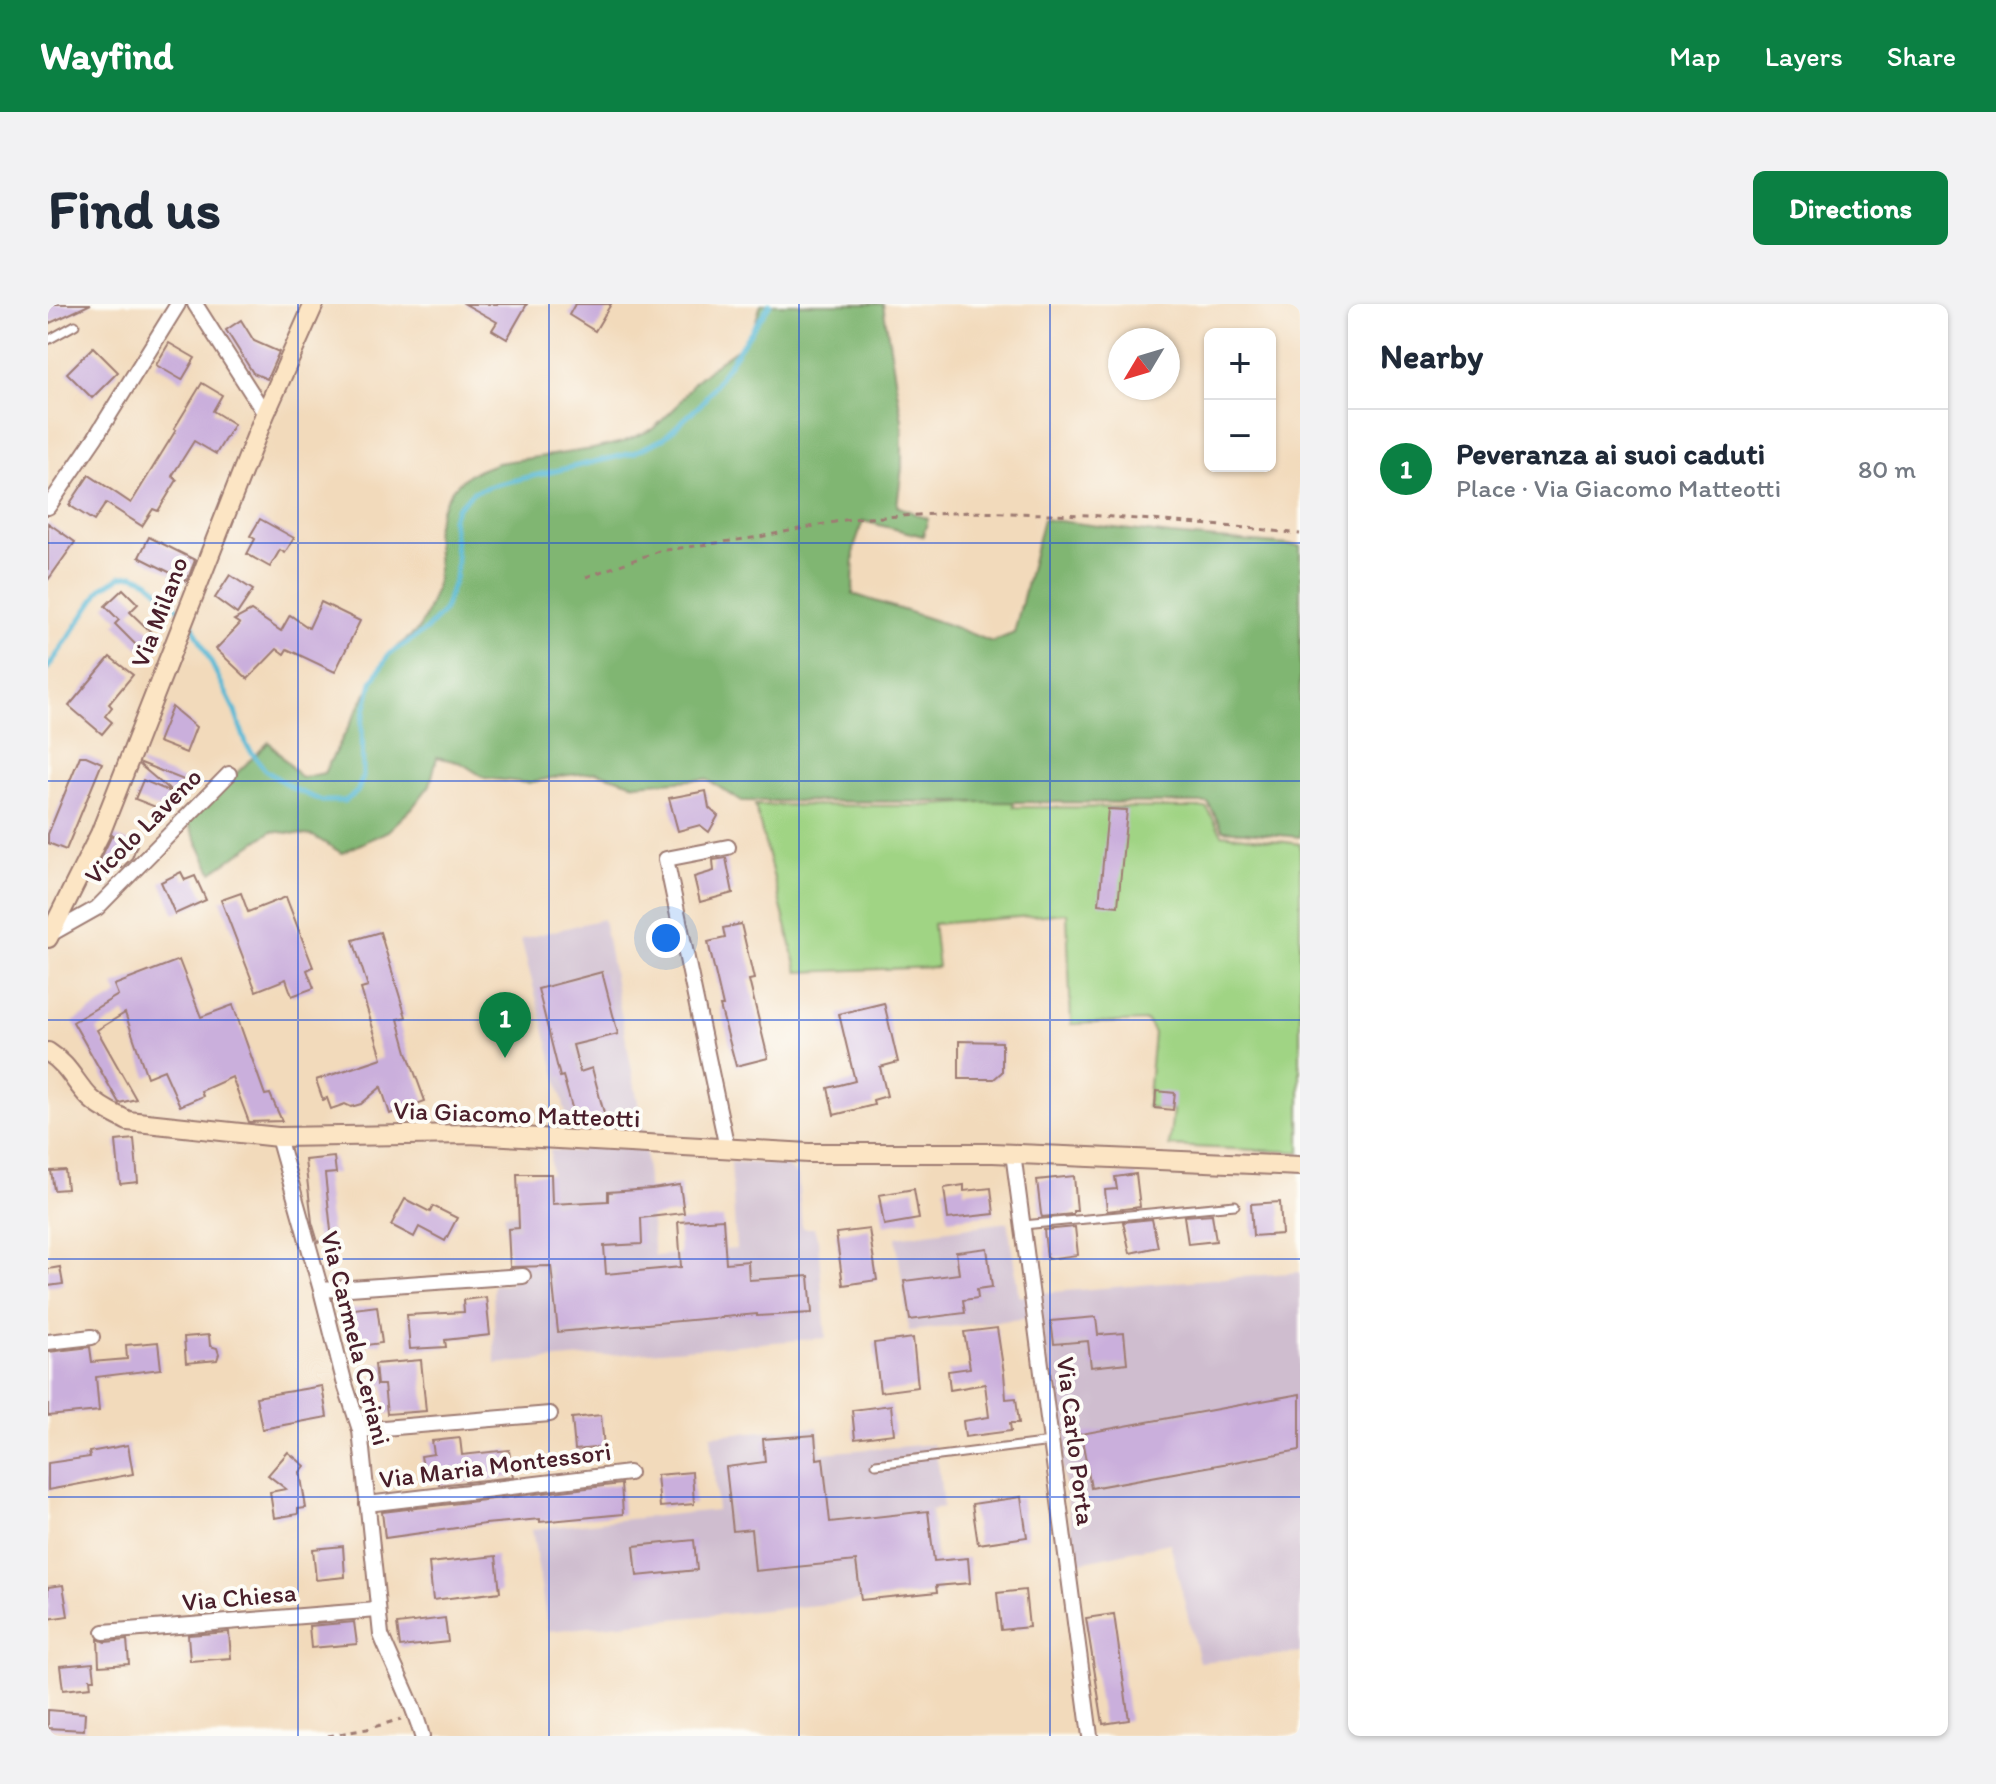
<!DOCTYPE html>
<meta charset="utf-8">
<style>
:root{--surface:#fff;--page:#f2f2f3;--text:#1f2937;--muted:#747a83;--line:#e0e1e3;--accent:#0b8043}
body{margin:0;font-family:Itim,sans-serif;background:var(--page);color:var(--text)}
.controls{position:absolute;right:24px;top:24px;display:grid;overflow:hidden;border-radius:12px;box-shadow:0 2px 6px #0004}
.controls button{width:72px;height:72px;display:grid;place-items:center;padding:0;border:0;border-bottom:2px solid var(--line);background:var(--surface);color:var(--text);font:40px sans-serif}
.compass{position:absolute;left:1060px;top:24px;width:72px;height:72px;border-radius:50%;background:var(--surface);box-shadow:0 2px 6px #0004;rotate:232deg}
.you{position:absolute;left:618px;top:634px;width:28px;height:28px;margin:-20px;border:6px solid #fff;border-radius:50%;background:#1a73e8;box-shadow:0 0 0 12px #1a73e833}
.badge{display:grid;place-items:center;width:52px;height:52px;border-radius:50%;background:var(--accent);color:#fff;font-size:26px;font-weight:700}
.pin{position:absolute;translate:-50% -66px;filter:drop-shadow(0 2px 4px #0008)}
.pin::after{content:'';position:absolute;top:42px;width:28px;height:24px;background:inherit;clip-path:polygon(0 0,100% 0,50% 100%)}
.list{margin:0;padding:0;list-style:none}
h2{display:flex;justify-content:space-between;align-items:center;height:104px;margin:0;padding:0 32px;font-size:34px}
h2 small{font-size:26px;font-weight:400;color:var(--muted)}
.list li{display:grid;grid-template-columns:52px 1fr auto;gap:24px;align-items:center;box-sizing:border-box;height:120px;padding:0 32px;border-top:2px solid var(--line)}
.list b{display:block;font-size:30px;white-space:nowrap}
.list p{margin:0;font-size:26px;white-space:nowrap;color:var(--muted)}
.list em{font-size:26px;font-style:normal;color:var(--muted)}
.map{position:relative;flex:none;width:1252px;height:1432px;overflow:hidden;border-radius:12px}
header{display:flex;align-items:center;gap:48px;box-sizing:border-box;height:112px;padding:0 40px;background:var(--accent);color:#fff}
header strong{font-size:38px}
nav{display:flex;gap:44px;margin-inline-start:auto;font-size:28px}
.intro{display:flex;align-items:center;justify-content:space-between;box-sizing:border-box;height:192px;padding:0 48px}
h1{margin:0;font-size:56px}
.button{padding:20px 36px;border-radius:12px;background:var(--accent);color:#fff;font-size:28px;font-weight:700}
main{display:flex;gap:48px;padding:0 48px}
aside{flex:1;background:var(--surface);border-radius:12px;box-shadow:0 2px 6px #0004}
.map>svg:first-child{display:block}
.industrial{fill:#cfbdcf}
.green{fill:#a0d484;stroke:#757a58;stroke-width:2}
.forest{fill:#80b672;stroke:#656a4e;stroke-width:2}
.lines{fill:none;stroke-linecap:round;stroke-linejoin:round}
.stream{stroke:#56b8d4;stroke-width:5}
.building{fill:#caafdc}
.lane-casing{stroke:#9e7c73;stroke-width:11}
.street-casing{stroke:#9e7c73;stroke-width:18}
.secondary-casing{stroke:#9e7c73;stroke-width:22}
.path{stroke:#9e7c73;stroke-width:3;stroke-dasharray:6 6;stroke-linecap:butt}
.lane{stroke:#fff;stroke-width:7}
.street{stroke:#fff;stroke-width:14}
.secondary{stroke:#fce5c4;stroke-width:18}
.grid{fill:none;stroke:#1d4ed8;stroke-width:2;stroke-opacity:0.55}
.labels{text-anchor:middle;stroke-width:8;stroke-linejoin:round;paint-order:stroke}
.street-label{font-size:26px;fill:#4a1f2b;stroke:#fdfcf7}
</style>
<header>
<strong>Wayfind</strong>
<nav><a>Map</a><a>Layers</a><a>Share</a></nav>
</header>
<div class="intro"><h1>Find us</h1><a class="button">Directions</a></div>
<main>
<div class="map">
<svg width="1252" height="1432" viewBox="0 0 1252 1432">
<rect width="100%" height="100%" fill="#fdfcf7"/>
<filter id="ink" filterUnits="userSpaceOnUse"><feTurbulence type="fractalNoise" baseFrequency=".0125" numOctaves="2"/><feDisplacementMap in="SourceGraphic" scale="16" xChannelSelector="R" yChannelSelector="G"/><feConvolveMatrix kernelMatrix="1 2 1 2 8 2 1 2 1" color-interpolation-filters="sRGB"/></filter>
<filter id="wash" filterUnits="userSpaceOnUse"><feTurbulence type="fractalNoise" baseFrequency=".006" numOctaves="4" result="noise"/><feDisplacementMap in="SourceGraphic" scale="32" xChannelSelector="R" yChannelSelector="G"/><feGaussianBlur stdDeviation="1.8" result="paint"/><feColorMatrix in="noise" values="0 0 0 0 0 0 0 0 0 0 0 0 0 0 0 0 0 1.4 0 .05"/><feComposite in="paint" operator="in"/></filter>
<g filter="url(#wash)">
<rect width="100%" height="100%" fill="#f2dabb"/>
<g class="industrial">
<polygon points="555,615 596,830 606,952 688,945 683,858 738,861 750,873 754,924 766,924 770,936 778,1034 447,1060 445,981 463,980 456,910 504,908 502,846 532,848 521,821 473,635"/>
<polygon points="960,918 971,993 993,989 1252,968 1252,1349 1151,1358 1122,1239 1028,1259 993,1013 861,1027 848,933"/>
<polygon points="770,1123 773,1149 885,1140 891,1165 895,1204 883,1206 893,1289 500,1327 484,1225 669,1206 663,1131"/>
</g>
<polygon class="green" points="965,496 966,503 1159,504 1174,530 1252,540 1252,848 1121,842 1125,806 1099,803 1106,729 1099,717 1023,720 1019,609 885,620 890,663 750,668 707,501 872,502"/>
<polygon class="forest" points="713,0 835,0 854,116 854,164 849,202 880,215 875,232 815,217 806,244 805,290 898,320 944,338 966,329 995,215 1123,231 1252,242 1252,533 1175,526 1160,499 693,497 658,475 587,480 549,468 512,472 480,479 437,474 413,459 389,453 382,481 364,504 340,527 294,549 265,532 224,527 164,568 139,517 221,438 253,474 276,469 339,351 370,326 377,313 388,284 390,262 387,228 393,205 405,184 421,170 449,159 545,145 575,138 605,125 628,103 646,78 670,58 696,40 705,26"/>
<g class="lines">
<g class="stream">
<polyline points="142,316 186,405 199,442 217,466 246,485 274,497 297,497 309,488 315,473 314,419 324,378 341,350 377,327 395,308 407,275 409,258 404,214 409,204 425,188 446,181 585,149 615,135 654,99 722,0"/>
<polyline points="0,364 54,284 74,272 86,271 100,277 135,309"/>
</g>
</g>
<g id="blocks">
<g class="building">
<polygon points="0,0 43,0 0,20"/>
<polygon points="417,0 479,0 459,35 444,26 449,18"/>
<polygon points="527,0 563,0 547,27 521,11"/>
<polygon points="193,16 206,37 231,48 219,75 205,69 178,26"/>
<polygon points="121,39 147,54 134,76 108,61"/>
<polygon points="45,43 70,68 44,94 19,69"/>
<polygon points="154,79 174,91 165,107 186,120 168,150 146,137 124,172 129,176 110,207 105,205 94,222 58,199 46,217 21,201 41,171 83,199 128,126 126,125"/>
<polygon points="212,215 246,234 237,249 232,246 222,263 199,250 207,235 202,232"/>
<polygon points="0,219 27,238 0,276"/>
<polygon points="101,233 147,256 139,277 91,253"/>
<polygon points="182,271 205,286 189,310 167,294"/>
<polygon points="75,285 90,300 82,308 105,330 91,344 67,320 71,316 57,302"/>
<polygon points="273,298 312,317 287,368 239,345 236,350 229,345 200,375 168,345 192,320 186,316 203,307 233,327 242,311 261,324"/>
<polygon points="62,353 85,371 61,400 64,403 57,412 64,418 54,430 21,402"/>
<polygon points="124,403 148,423 138,449 110,438"/>
<polygon points="32,452 38,452 54,459 18,546 0,539 0,530"/>
<polygon points="93,459 136,476 123,509 87,495 95,476 125,489 92,461"/>
<polygon points="658,487 661,504 670,512 661,528 652,521 630,527 621,494"/>
<polygon points="1060,505 1079,506 1070,602 1051,600"/>
<polygon points="64,531 89,541 84,554 74,564 52,556"/>
<polygon points="678,554 685,589 652,598 646,573 666,567 665,556"/>
<polygon points="133,568 137,576 147,572 158,596 127,610 113,578"/>
<polygon points="193,589 200,608 238,593 265,663 259,666 266,684 244,692 238,675 208,687 173,596"/>
<polygon points="693,620 706,675 701,676 720,754 688,762 672,702 675,702 660,638 677,634 675,624"/>
<polygon points="332,628 358,713 350,715 359,748 377,797 342,810 333,783 313,800 303,803 297,800 283,805 279,794 275,796 268,776 334,754 313,685 320,683 305,636"/>
<polygon points="131,656 153,713 185,701 217,791 222,790 234,817 201,818 184,773 153,787 155,792 132,802 116,766 99,773 77,709 49,726 88,795 71,799 25,718 70,691 66,681"/>
<polygon points="554,668 570,730 525,741 532,768 544,764 557,813 529,821 515,772 512,773 490,685"/>
<polygon points="836,699 850,758 832,763 839,792 825,796 826,801 786,811 780,784 807,777 791,710"/>
<polygon points="911,737 954,738 954,768 946,775 911,775"/>
<polygon points="1108,787 1127,789 1125,806 1107,804"/>
<polygon points="86,835 90,878 72,880 68,837"/>
<polygon points="286,853 288,869 277,870 284,936 270,938 264,918 257,856"/>
<polygon points="17,866 19,885 6,886 3,867"/>
<polygon points="469,870 503,870 504,900 560,897 560,888 604,885 632,881 636,909 593,914 594,940 556,942 558,970 633,963 630,918 675,915 678,959 700,957 701,976 761,972 764,1009 709,1012 709,1010 510,1028 503,962 462,963 460,925 471,924"/>
<polygon points="1088,870 1092,903 1059,907 1057,886 1069,885 1067,873"/>
<polygon points="1026,872 1029,907 1025,907 1025,910 994,913 993,910 989,876"/>
<polygon points="916,881 916,887 943,884 946,910 900,915 896,884"/>
<polygon points="866,885 871,915 836,921 831,891"/>
<polygon points="357,895 382,908 385,902 409,914 397,937 371,923 366,933 343,921"/>
<polygon points="1232,898 1234,930 1205,932 1203,900"/>
<polygon points="1164,910 1168,937 1140,940 1136,912"/>
<polygon points="1104,915 1110,943 1082,949 1075,918"/>
<polygon points="1027,923 1030,951 999,955 996,926"/>
<polygon points="821,925 829,976 795,981 788,929"/>
<polygon points="939,944 944,983 929,985 930,994 915,996 917,1009 862,1016 856,977 911,970 908,948"/>
<polygon points="12,963 15,980 0,982 0,965"/>
<polygon points="438,993 442,1031 397,1036 398,1043 362,1045 359,1011 416,1008 415,996"/>
<polygon points="329,1002 334,1039 303,1043 298,1006"/>
<polygon points="1048,1013 1050,1031 1076,1029 1079,1059 1043,1063 1040,1037 1006,1040 1003,1017"/>
<polygon points="949,1024 956,1069 958,1095 968,1094 971,1119 962,1119 963,1127 917,1133 915,1117 941,1113 937,1080 902,1086 900,1067 922,1064 916,1028"/>
<polygon points="161,1031 162,1042 169,1044 171,1050 169,1056 138,1059 136,1033"/>
<polygon points="865,1034 870,1083 832,1088 826,1039"/>
<polygon points="110,1038 113,1065 48,1073 51,1107 0,1112 0,1048 42,1043 44,1058 79,1055 78,1041"/>
<polygon points="373,1056 378,1107 339,1110 336,1081 329,1081 327,1060"/>
<polygon points="274,1082 279,1113 214,1125 208,1093"/>
<polygon points="1252,1090 1252,1146 1043,1184 1033,1130"/>
<polygon points="843,1101 846,1130 807,1135 804,1106"/>
<polygon points="553,1111 556,1143 527,1146 524,1114"/>
<polygon points="767,1131 769,1155 775,1154 782,1218 880,1207 886,1257 920,1254 922,1279 888,1282 889,1288 813,1296 808,1257 707,1267 703,1225 685,1227 678,1163 717,1158 715,1135"/>
<polygon points="412,1134 414,1151 461,1146 465,1173 391,1181 389,1168 376,1170 373,1152 386,1150 384,1137"/>
<polygon points="80,1141 85,1170 0,1186 0,1159 42,1153 41,1148"/>
<polygon points="240,1148 257,1162 252,1168 258,1204 250,1205 250,1210 226,1214 222,1188 238,1185 220,1171"/>
<polygon points="644,1168 646,1200 612,1203 609,1171"/>
<polygon points="573,1180 575,1210 492,1218 492,1215 437,1220 337,1234 334,1208"/>
<polygon points="973,1193 979,1233 930,1240 924,1200"/>
<polygon points="646,1236 649,1266 589,1272 586,1242"/>
<polygon points="295,1242 297,1273 268,1276 265,1245"/>
<polygon points="448,1252 452,1288 385,1296 381,1259"/>
<polygon points="15,1281 20,1312 0,1315 0,1283"/>
<polygon points="977,1286 981,1323 953,1326 949,1289"/>
<polygon points="1066,1310 1081,1416 1055,1420 1038,1314"/>
<polygon points="397,1314 400,1338 352,1343 349,1320"/>
<polygon points="306,1318 309,1340 263,1344 261,1322"/>
<polygon points="181,1328 183,1354 142,1357 140,1331"/>
<polygon points="50,1335 57,1338 79,1336 81,1360 51,1362"/>
<polygon points="45,1359 47,1375 42,1375 43,1383 15,1386 12,1362"/>
<polygon points="0,1406 37,1409 36,1426 0,1424"/>
</g>
</g>
</g>
<g filter="url(#ink)">
<use href="#blocks" fill-opacity="0" stroke="#9e7c73" stroke-width="2"/>
<g class="lines">
<g class="lane-casing">
<g id="lane">
<polyline points="0,36 27,21"/>
<polyline points="975,921 1187,901"/>
<polyline points="828,1160 1003,1138"/>
</g>
</g>
<g class="street-casing">
<g id="street">
<polyline points="147,0 217,110"/>
<polyline points="0,203 47,134 130,0"/>
<polyline points="1,631 49,604 181,470"/>
<path d="M230,833l43,153 23,91 16,49 21,205c14,35 31,64 41,101"/>
<polyline points="679,844 618,555 680,543"/>
<polyline points="965,849 1042,1432"/>
<polyline points="273,986 475,972"/>
<polyline points="0,1038 44,1033"/>
<polyline points="312,1126 502,1110"/>
<polyline points="319,1200 581,1169"/>
<polyline points="56,1328 329,1306"/>
</g>
</g>
<g class="secondary-casing">
<g id="secondary">
<polyline points="0,634 52,530 217,110 266,0"/>
<path d="M0,748c22,14 26,30 42,46 11,11 25,16 38,23l150,16 191,-3 340,19h184l307,13"/>
</g>
</g>
<g class="path">
<polyline points="538,273 611,247 711,233 802,215 921,208 1041,211 1200,224 1252,230"/>
<polyline points="280,1432 319,1425 353,1415"/>
</g>
<use href="#lane" class="lane"/>
<use href="#street" class="street"/>
<use href="#secondary" class="secondary"/>
</g>
</g>
<path class="grid" d="M250,0v1432M501,0v1432M751,0v1432M1002,0v1432M0,239h1252M0,477h1252M0,716h1252M0,955h1252M0,1193h1252"/>
<g class="labels">
<g class="street-label">
<text transform="translate(111 308) rotate(-69)" y="9">Via Milano</text>
<text transform="translate(95 522) rotate(-45)" y="9">Vicolo Laveno</text>
<text transform="translate(469 810) rotate(2)" y="9">Via Giacomo Matteotti</text>
<text transform="translate(308 1034) rotate(76)" y="9">Via Carmela Ceriani</text>
<text transform="translate(1028 1137) rotate(83)" y="9">Via Carlo Porta</text>
<text transform="translate(447 1161) rotate(-7)" y="9">Via Maria Montessori</text>
<text transform="translate(191 1293) rotate(-5)" y="9">Via Chiesa</text>
</g>
</g>
</svg>
<div class="controls">
<button>+</button>
<button>−</button>
</div>
<svg class="compass" viewBox="-18 -18 36 36"><path d="M0-13l5 13h-10z" fill="#e53935"/><path d="M0 13l5-13h-10z" fill="#747a83"/></svg>
<div class="you"></div>
<div class="pin badge" style="left:457px;top:754px">1</div>
</div>
<aside>
<h2>Nearby<small></small></h2>
<ul class="list">
<li><span class="badge">1</span><div><b>Peveranza ai suoi caduti</b><p>Place · Via Giacomo Matteotti</p></div><em>80 m</em></li>
</ul>
</aside>
</main>
